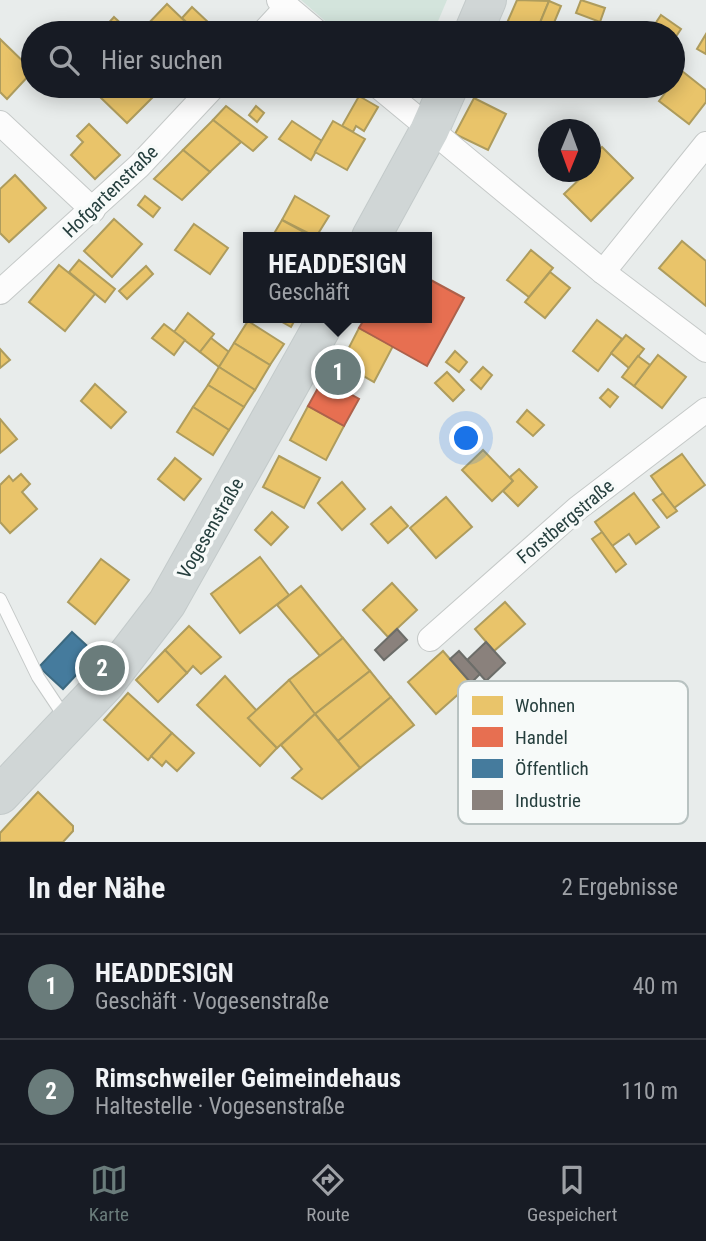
<!DOCTYPE html>
<html lang="de">
<meta charset="utf-8">
<style>
:root{--surface:#171b24;--page:#242831;--text:#f1f3f6;--muted:#9ea1a6;--line:#363941;--accent:#6a7c7b}
body{margin:0;font-family:"Roboto Condensed",sans-serif;background:var(--page);color:var(--text)}
.compass{position:absolute;left:538px;top:119px;width:63px;height:63px;border-radius:50%;background:var(--surface);box-shadow:0 4px 18px #0003;rotate:181deg}
.you{position:absolute;left:467px;top:439px;width:24px;height:24px;margin:-18px;border:5px solid #fff;border-radius:50%;background:#1a73e8;box-shadow:0 0 0 10px #1a73e833}
.badge{display:grid;place-items:center;width:46px;height:46px;border-radius:50%;background:var(--accent);color:#fff;font-size:23px;font-weight:700}
.pin{position:absolute;translate:-50% -50%;border:4px solid #fff;box-shadow:0 2px 7px #0006}
.popup{position:absolute;left:243px;top:232px;width:189px;height:91px;box-sizing:border-box;display:grid;place-content:center;border-radius:0px;background:var(--surface);filter:drop-shadow(0 2px 5px #0005);font-size:23px;white-space:nowrap;color:var(--muted)}
.popup b{font-size:26px;color:var(--text)}
.popup::after{content:'';position:absolute;left:50%;top:100%;margin-left:-14px;border:14px solid transparent;border-top-color:var(--surface)}
.list{margin:0;padding:0;list-style:none}
h2{display:flex;justify-content:space-between;align-items:center;height:91px;margin:0;padding:0 28px;font-size:30px}
h2 small{font-size:23px;font-weight:400;color:var(--muted)}
.list li{display:grid;grid-template-columns:46px 1fr auto;gap:21px;align-items:center;box-sizing:border-box;height:105px;padding:0 28px;border-top:2px solid var(--line)}
.list b{display:block;font-size:26px;white-space:nowrap}
.list p{margin:0;font-size:23px;white-space:nowrap;color:var(--muted)}
.list em{font-size:23px;font-style:normal;color:var(--muted)}
.icon{flex:none;width:38px;height:38px;fill:none;stroke:currentColor;stroke-width:2;stroke-linecap:round;stroke-linejoin:round}
.map{position:relative;flex:none;width:706px;height:842px;overflow:hidden}
.search{position:absolute;background:var(--surface);box-shadow:0 4px 18px #0003;left:21px;right:21px;top:21px;height:77px;display:flex;align-items:center;gap:18px;box-sizing:border-box;padding:0 24px;border-radius:38px;color:var(--muted);font-size:26px}
.sheet{height:301px;background:var(--surface)}
nav{display:flex;justify-content:space-around;align-items:center;box-sizing:border-box;height:98px;border-top:2px solid var(--line);background:var(--surface);font-size:19px;color:var(--muted)}
nav a{display:grid;justify-items:center;gap:4px}
nav .on{color:var(--accent)}
.map>svg:first-child{display:block}
.green{fill:#d3e4dc}
.homes{fill:#e9c46a;stroke:#ae9c5d;stroke-width:2}
.shops{fill:#e76f51;stroke:#ad614b;stroke-width:2}
.public{fill:#457b9d;stroke:#3c6980;stroke-width:2}
.industry{fill:#8a817c;stroke:#6c6d69;stroke-width:2}
.lines{fill:none;stroke-linecap:round;stroke-linejoin:round}
.lane-casing{stroke:#c5c9c8;stroke-width:14}
.street-casing{stroke:#c5c9c8;stroke-width:26}
.primary-casing{stroke:#c3caca;stroke-width:40}
.lane{stroke:#fcfcfc;stroke-width:12}
.street{stroke:#fcfcfc;stroke-width:24}
.primary{stroke:#d0d6d6;stroke-width:38}
.labels{text-anchor:middle;stroke-width:7;stroke-linejoin:round;paint-order:stroke}
.street-label{font-size:19px;fill:#263f3e;stroke:#f7faf9}
.key{fill:#f7faf9;stroke:#b8c2c1;stroke-width:2}
.key-label{font-size:19px;fill:#263f3e}
</style>
<div class="map">
<svg width="706" height="842" viewBox="0 0 706 842">
<rect width="100%" height="100%" fill="#e8eceb"/>
<polygon class="green" points="301,0 447,0 433,33 339,33"/>
<g class="homes">
<polygon points="517,0 549,1 536,33 507,23"/>
<polygon points="581,0 605,8 600,22 576,13"/>
<polygon points="549,1 561,6 551,30 539,25"/>
<polygon points="167,4 194,30 191,33 151,33 145,27"/>
<polygon points="192,7 209,23 198,33 182,18"/>
<polygon points="661,15 681,29 673,41 673,33 661,33 653,27"/>
<polygon points="114,17 131,33 112,33 105,27"/>
<polygon points="706,34 706,54 697,49"/>
<polygon points="0,39 33,71 7,99 0,92"/>
<polygon points="682,71 706,90 706,102 689,124 659,101"/>
<polygon points="108,86 150,86 157,93 127,123 98,95"/>
<polygon points="359,96 378,107 364,131 356,126 353,132 342,126"/>
<polygon points="474,98 506,114 488,150 455,134"/>
<polygon points="226,106 267,137 253,151 213,120"/>
<polygon points="256,106 264,113 257,122 249,115"/>
<polygon points="213,120 241,142 210,172 183,150"/>
<polygon points="292,121 322,141 311,160 279,139"/>
<polygon points="333,121 365,139 347,170 315,152"/>
<polygon points="89,124 120,155 95,179 71,155 83,142 77,136"/>
<polygon points="602,147 633,178 591,221 564,194 587,172 590,172 590,158"/>
<polygon points="183,150 210,172 182,200 154,179"/>
<polygon points="15,175 46,208 9,242 0,233 0,189"/>
<polygon points="145,196 160,208 153,217 138,205"/>
<polygon points="295,196 329,216 316,237 282,220"/>
<polygon points="114,219 142,244 112,277 84,251"/>
<polygon points="282,220 313,237 272,237"/>
<polygon points="194,224 228,248 210,274 175,250"/>
<polygon points="682,241 706,261 706,306 659,268"/>
<polygon points="531,250 553,268 529,297 507,280"/>
<polygon points="79,260 115,289 105,302 69,272"/>
<polygon points="59,265 95,294 65,331 29,302"/>
<polygon points="146,266 153,274 127,299 119,291"/>
<polygon points="550,272 570,288 545,318 525,302"/>
<polygon points="188,313 214,334 200,352 174,332"/>
<polygon points="275,318 296,318 291,327"/>
<polygon points="597,320 622,339 598,371 573,351"/>
<polygon points="248,321 284,344 270,365 234,343"/>
<polygon points="164,324 185,340 174,355 152,338"/>
<polygon points="359,328 393,346 374,382 341,363"/>
<polygon points="626,335 644,349 629,368 611,353"/>
<polygon points="211,338 229,352 219,367 200,352"/>
<polygon points="234,343 270,365 255,390 219,367"/>
<polygon points="0,349 10,360 0,368"/>
<polygon points="455,351 467,362 459,372 446,362"/>
<polygon points="658,355 686,377 662,408 634,386"/>
<polygon points="638,356 650,365 634,386 622,377"/>
<polygon points="219,367 255,390 244,407 208,385"/>
<polygon points="483,367 492,375 481,389 471,380"/>
<polygon points="447,372 464,390 453,401 435,383"/>
<polygon points="95,384 126,412 111,428 81,401"/>
<polygon points="208,385 244,407 229,430 193,407"/>
<polygon points="608,389 618,397 610,407 600,398"/>
<polygon points="308,406 344,426 326,460 290,440"/>
<polygon points="193,407 229,430 213,455 177,432"/>
<polygon points="527,410 544,425 533,436 517,422"/>
<polygon points="0,419 17,439 0,453"/>
<polygon points="483,450 513,481 492,501 462,470"/>
<polygon points="682,454 705,485 674,508 651,476"/>
<polygon points="279,456 320,478 304,508 263,487"/>
<polygon points="175,458 201,479 184,500 158,479"/>
<polygon points="519,469 537,487 518,506 503,491 513,481 510,477"/>
<polygon points="21,474 30,484 22,492 37,509 10,533 0,522 0,485 9,476 13,481"/>
<polygon points="342,482 365,509 342,530 318,503"/>
<polygon points="634,493 659,527 636,544 629,534 612,546 595,522"/>
<polygon points="663,493 677,511 667,518 653,500"/>
<polygon points="446,497 472,527 436,558 410,528"/>
<polygon points="391,507 408,526 388,543 371,524"/>
<polygon points="272,512 288,527 271,545 255,530"/>
<polygon points="602,532 626,564 616,572 592,539"/>
<polygon points="260,557 289,595 240,633 211,594"/>
<polygon points="101,559 129,580 95,624 68,602"/>
<polygon points="392,583 417,610 388,637 363,610"/>
<polygon points="301,586 343,638 320,656 277,605"/>
<polygon points="505,602 525,624 494,651 475,629"/>
<polygon points="189,626 221,657 201,674 193,666 187,673 165,650"/>
<polygon points="343,638 370,671 315,714 289,680"/>
<polygon points="165,650 187,673 158,702 136,680"/>
<polygon points="443,651 471,683 436,714 408,682"/>
<polygon points="370,671 391,697 338,741 315,714"/>
<polygon points="225,676 257,711 248,718 277,748 260,766 197,705"/>
<polygon points="289,680 315,714 277,748 248,718"/>
<polygon points="491,685 518,714 508,723 481,694"/>
<polygon points="128,693 172,733 148,760 104,720"/>
<polygon points="391,697 414,725 360,768 338,741"/>
<polygon points="315,714 360,768 322,799 292,778 302,769 281,745"/>
<polygon points="172,733 194,753 177,771 166,761 162,766 151,756"/>
<polygon points="38,792 73,826 73,831 63,842 0,842 0,833"/>
</g>
<g class="shops">
<polygon points="427,278 464,298 427,366 359,328 365,318 427,318"/>
<polygon points="334,359 350,367 338,387 359,399 344,426 308,406"/>
</g>
<polygon class="public" points="72,632 96,654 63,689 39,667"/>
<g class="industry">
<polygon points="397,629 407,640 384,660 375,650"/>
<polygon points="486,642 505,663 486,681 467,660"/>
<polygon points="459,651 480,674 471,683 450,659"/>
</g>
<g class="lines">
<g class="lane-casing">
<polyline id="lane" points="0,599 38,677 66,719"/>
</g>
<g class="street-casing">
<g id="street">
<polyline points="279,0 318,33"/>
<polyline points="263,33 287,7"/>
<polyline points="378,86 603,272 706,350"/>
<polyline points="0,123 93,210"/>
<polyline points="603,272 706,144"/>
<polyline points="0,292 139,166 214,86"/>
<polyline points="430,639 578,508 706,410"/>
</g>
</g>
<g class="primary-casing">
<g id="primary">
<polyline points="473,33 487,0"/>
<polyline points="371,237 429,131 449,86"/>
<polyline points="0,795 105,684 167,603 327,318"/>
</g>
</g>
<use href="#lane" class="lane"/>
<use href="#street" class="street"/>
<use href="#primary" class="primary"/>
</g>
<g class="labels">
<g class="street-label">
<text transform="translate(110 191) rotate(-44)" y="7">Hofgartenstraße</text>
<text transform="translate(565 521) rotate(-40)" y="7">Forstbergstraße</text>
<text transform="translate(210 528) rotate(-60)" y="7">Vogesenstraße</text>
</g>
</g>
<rect x="458" y="681" width="230" height="143" rx="10" class="key"/>
<rect x="472" y="696" width="31" height="19" fill="#e9c46a"/>
<rect x="472" y="727" width="31" height="20" fill="#e76f51"/>
<rect x="472" y="759" width="31" height="19" fill="#457b9d"/>
<rect x="472" y="790" width="31" height="20" fill="#8a817c"/>
<g class="key-label">
<text x="515" y="712">Wohnen</text>
<text x="515" y="744">Handel</text>
<text x="515" y="775">Öffentlich</text>
<text x="515" y="807">Industrie</text>
</g>
</svg>
<svg class="compass" viewBox="-18 -18 36 36"><path d="M0-13l5 13h-10z" fill="#e53935"/><path d="M0 13l5-13h-10z" fill="#9ea1a6"/></svg>
<div class="you"></div>
<div class="pin badge" style="left:338px;top:372px">1</div>
<div class="popup"><b>HEADDESIGN</b>Geschäft</div>
<div class="pin badge" style="left:102px;top:668px">2</div>
<div class="search"><svg class="icon" aria-label="search" viewBox="0 0 24 24"><circle cx="10" cy="10" r="6"/><path d="M15 15l6 6"/></svg>Hier suchen</div>
</div>
<section class="sheet">
<h2>In der Nähe<small>2 Ergebnisse</small></h2>
<ul class="list">
<li><span class="badge">1</span><div><b>HEADDESIGN</b><p>Geschäft · Vogesenstraße</p></div><em>40 m</em></li>
<li><span class="badge">2</span><div><b>Rimschweiler Geimeindehaus</b><p>Haltestelle · Vogesenstraße</p></div><em>110 m</em></li>
</ul>
</section>
<nav>
<a class="on"><svg class="icon" aria-label="map" viewBox="0 0 24 24"><path d="M3 6l6-2 6 2 6-2v14l-6 2-6-2-6 2zM9 4v14M15 6v14"/></svg>Karte</a>
<a><svg class="icon" aria-label="directions" viewBox="0 0 24 24"><path d="M12 3l9 9-9 9-9-9zM9 14v-3h6M13 9l2 2-2 2"/></svg>Route</a>
<a><svg class="icon" aria-label="saved" viewBox="0 0 24 24"><path d="M7 4h10v16l-5-4-5 4z"/></svg>Gespeichert</a>
</nav>
